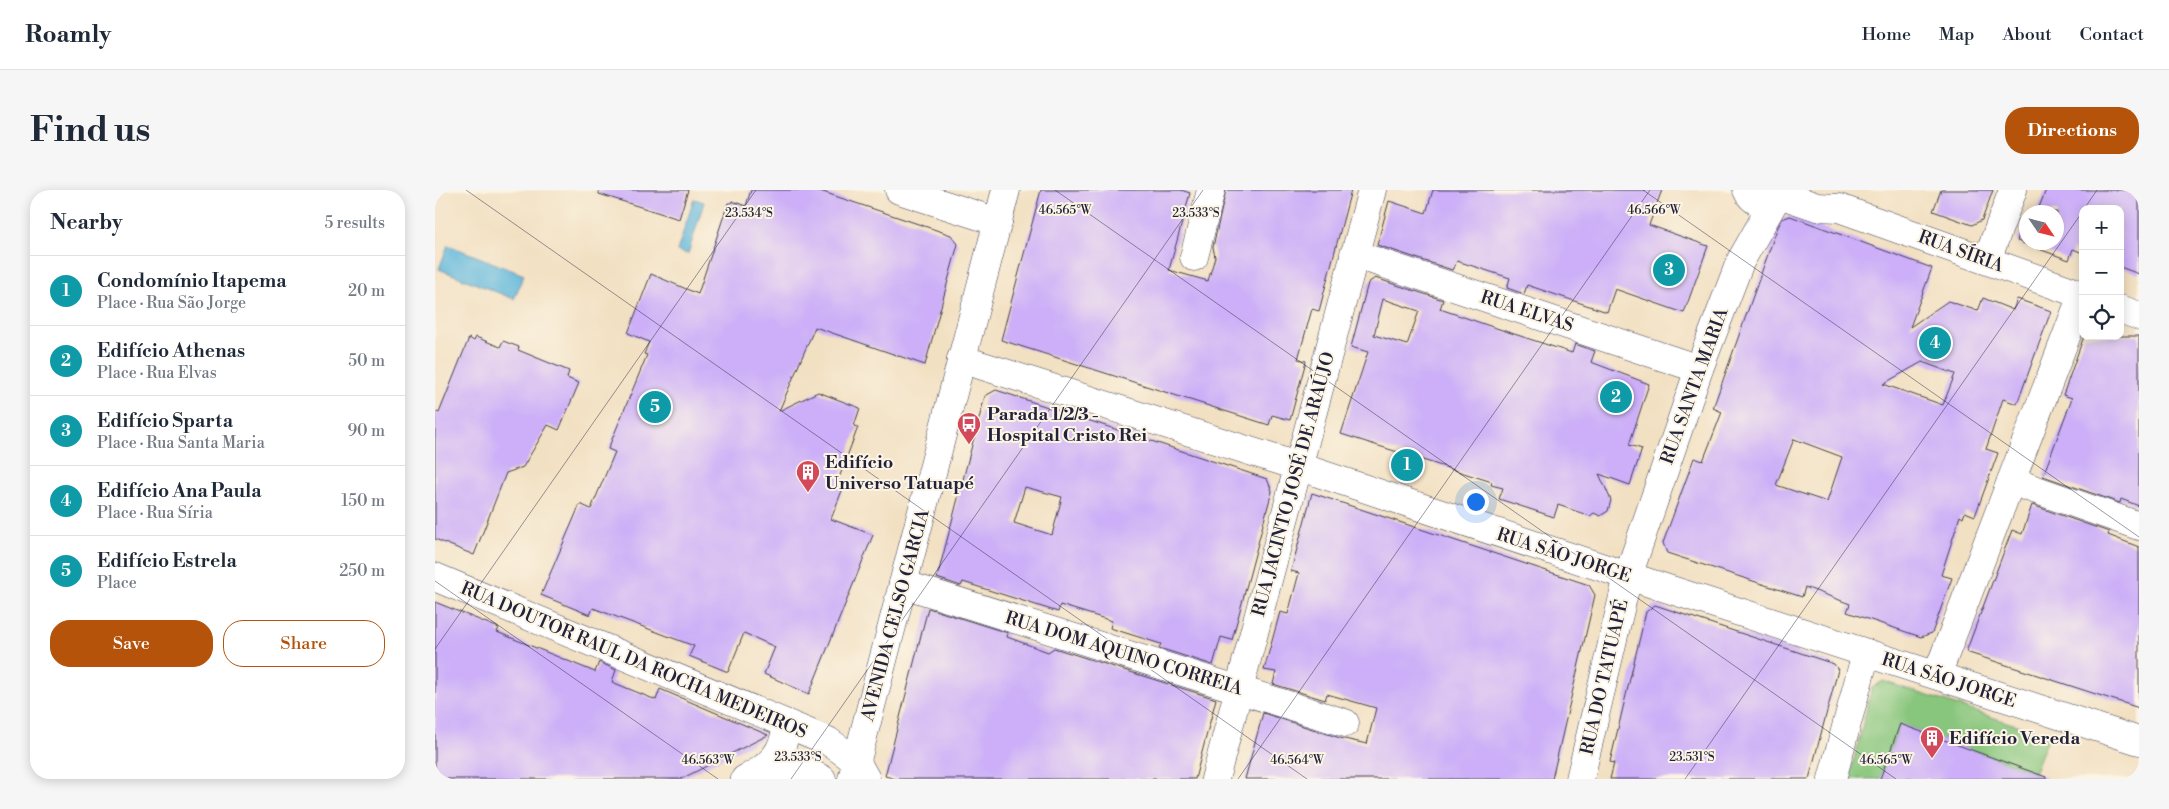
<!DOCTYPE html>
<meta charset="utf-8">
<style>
:root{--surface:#fff;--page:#f6f6f7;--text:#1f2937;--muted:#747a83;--line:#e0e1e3;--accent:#b45309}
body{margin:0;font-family:"Libre Bodoni",serif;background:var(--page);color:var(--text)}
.controls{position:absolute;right:15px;top:15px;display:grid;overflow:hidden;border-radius:10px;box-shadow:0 2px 12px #0003}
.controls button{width:45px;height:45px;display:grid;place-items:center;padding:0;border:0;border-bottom:1px solid var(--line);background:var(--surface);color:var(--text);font:25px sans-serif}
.compass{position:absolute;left:1584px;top:15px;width:45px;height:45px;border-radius:50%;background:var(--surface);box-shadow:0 2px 12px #0003;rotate:125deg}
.you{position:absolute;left:1040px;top:311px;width:18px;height:18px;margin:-12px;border:4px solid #fff;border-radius:50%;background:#1a73e8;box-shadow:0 0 0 8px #1a73e833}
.badge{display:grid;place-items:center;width:32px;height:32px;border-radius:50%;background:var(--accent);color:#fff;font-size:16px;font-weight:700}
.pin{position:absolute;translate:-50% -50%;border:2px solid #fff;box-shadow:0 1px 5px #0006}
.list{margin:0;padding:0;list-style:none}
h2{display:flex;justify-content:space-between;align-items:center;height:65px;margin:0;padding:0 20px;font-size:21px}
h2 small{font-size:16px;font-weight:400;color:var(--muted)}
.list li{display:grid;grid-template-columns:32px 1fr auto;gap:15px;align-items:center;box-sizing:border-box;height:70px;padding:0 20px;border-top:1px solid var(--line)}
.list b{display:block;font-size:19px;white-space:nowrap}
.list p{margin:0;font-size:16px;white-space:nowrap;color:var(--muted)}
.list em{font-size:16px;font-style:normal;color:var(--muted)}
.actions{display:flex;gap:10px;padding:15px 20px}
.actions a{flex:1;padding:11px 0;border:1px solid var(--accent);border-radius:20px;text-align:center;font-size:18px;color:var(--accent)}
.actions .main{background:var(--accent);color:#fff}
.icon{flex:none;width:28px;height:28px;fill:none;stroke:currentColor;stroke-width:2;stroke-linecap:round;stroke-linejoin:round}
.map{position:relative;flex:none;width:1704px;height:589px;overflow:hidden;border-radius:20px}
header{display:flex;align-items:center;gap:30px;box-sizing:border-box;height:70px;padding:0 25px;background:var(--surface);border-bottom:1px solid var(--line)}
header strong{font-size:24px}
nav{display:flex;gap:28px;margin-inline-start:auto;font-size:18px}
.intro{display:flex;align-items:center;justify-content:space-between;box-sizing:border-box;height:120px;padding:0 30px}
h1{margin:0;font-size:35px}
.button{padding:12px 22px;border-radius:20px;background:var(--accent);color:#fff;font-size:18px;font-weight:700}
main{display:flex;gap:30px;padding:0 30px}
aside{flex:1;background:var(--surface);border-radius:20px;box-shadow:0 2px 12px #0003}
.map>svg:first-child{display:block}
.green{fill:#88c67d;stroke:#55745c}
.water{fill:#5fb7dc;stroke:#406c8c}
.building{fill:#ccaff8;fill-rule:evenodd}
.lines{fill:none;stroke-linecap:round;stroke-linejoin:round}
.minor-casing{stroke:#413e4f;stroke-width:29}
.major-casing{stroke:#413e4f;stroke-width:29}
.minor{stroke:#fff;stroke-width:28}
.major{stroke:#fff;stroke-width:28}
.ticks{fill:none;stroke:#22223b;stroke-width:1;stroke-opacity:0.45}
.labels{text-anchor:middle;stroke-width:4;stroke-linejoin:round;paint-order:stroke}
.street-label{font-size:18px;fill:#22223b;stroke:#fcf5e5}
.poi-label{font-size:18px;font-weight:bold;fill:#22223b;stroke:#fcf5e5;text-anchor:start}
.ticks-label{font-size:12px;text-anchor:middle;fill:#22223b;stroke:#fcf5e5;stroke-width:4;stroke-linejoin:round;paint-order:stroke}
</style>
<header>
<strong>Roamly</strong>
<nav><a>Home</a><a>Map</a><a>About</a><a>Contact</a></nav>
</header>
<div class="intro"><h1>Find us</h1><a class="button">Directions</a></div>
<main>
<aside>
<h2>Nearby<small>5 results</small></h2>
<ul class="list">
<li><span class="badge" style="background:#0f9aa8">1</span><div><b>Condomínio Itapema</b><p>Place · Rua São Jorge</p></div><em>20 m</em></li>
<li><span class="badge" style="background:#0f9aa8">2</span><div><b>Edifício Athenas</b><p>Place · Rua Elvas</p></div><em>50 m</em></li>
<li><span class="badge" style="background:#0f9aa8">3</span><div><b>Edifício Sparta</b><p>Place · Rua Santa Maria</p></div><em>90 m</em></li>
<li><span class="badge" style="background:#0f9aa8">4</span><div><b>Edifício Ana Paula</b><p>Place · Rua Síria</p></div><em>150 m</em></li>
<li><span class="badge" style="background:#0f9aa8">5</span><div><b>Edifício Estrela</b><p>Place</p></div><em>250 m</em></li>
</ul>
<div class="actions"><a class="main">Save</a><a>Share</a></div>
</aside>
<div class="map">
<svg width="1704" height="589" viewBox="0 0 1704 589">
<rect width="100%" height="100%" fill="#fcf5e5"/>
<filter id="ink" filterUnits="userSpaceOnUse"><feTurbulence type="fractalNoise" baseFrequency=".02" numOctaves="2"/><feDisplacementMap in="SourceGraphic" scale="10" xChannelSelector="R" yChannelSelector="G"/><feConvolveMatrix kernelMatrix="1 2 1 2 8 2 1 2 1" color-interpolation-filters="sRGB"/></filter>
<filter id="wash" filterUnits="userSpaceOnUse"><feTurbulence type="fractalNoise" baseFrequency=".0096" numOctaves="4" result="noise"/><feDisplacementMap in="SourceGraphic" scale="20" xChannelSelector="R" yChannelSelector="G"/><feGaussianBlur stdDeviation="1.12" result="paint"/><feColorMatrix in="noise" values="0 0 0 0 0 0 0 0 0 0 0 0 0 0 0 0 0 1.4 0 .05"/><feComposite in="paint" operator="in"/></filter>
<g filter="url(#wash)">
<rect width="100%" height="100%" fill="#f2e0c2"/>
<polygon class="green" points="1448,491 1614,546 1599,583 1465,534 1445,589 1414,589 1437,498"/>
<g class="water">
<polygon points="259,9 269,12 253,64 242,61"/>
<polygon points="13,55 89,85 79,109 4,79"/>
</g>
<g id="blocks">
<g class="building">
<polygon points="164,0 253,0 244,29 164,4"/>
<polygon points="316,0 382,0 516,45 523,54 490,175 380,137 344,221 383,202 425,218 419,236 423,237 401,296 408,298 396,329 438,345 374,504 329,484 340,457 309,443 293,482 254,466 259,456 158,418 155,425 106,405 145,314 156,319 180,262 173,259 212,165 209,164 214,152 193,143 216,84 263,104 293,13 296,13 297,11 311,16"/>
<polygon points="606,0 746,0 755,3 734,80 773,91 780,67 778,57 791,0 916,0 884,121 877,119 863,169 871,171 855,230 837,225 834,235 566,150"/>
<polygon points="998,0 1227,0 1214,35 1273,56 1249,123 1180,99 1172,122 1092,95 1089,104 1072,98 1075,88 1022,71 1017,80 942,55 954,11 991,23"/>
<polygon points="1506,0 1558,0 1547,30 1537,35 1498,21"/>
<polygon points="1611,0 1704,0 1704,84 1685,77 1685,19 1648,19 1648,63 1638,59 1634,70 1582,51 1588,32 1592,33 1592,52 1622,52 1622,22 1602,22"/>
<path d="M1355,26l142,52 -22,59 38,-26 30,10 5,-13 30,12 4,-11 34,12 -34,93 -14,-5 -17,50 12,4 -23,63 -10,-4 -2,6 -3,-2 -19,59 11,3 -20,55 -11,4 -74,-25 3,-8 -45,-17 -3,10 -135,-44 -4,-10 31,-85 9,3 19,-49 -9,-4 64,-179 5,-10zM1487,172l33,12 -12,31 -60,-21zM1359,249l48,18 -15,45 -51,-17z"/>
<path d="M940,88l68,22 -3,9 50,17 82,27 3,-9 20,7 -4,11 58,22 -20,61 13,4 -12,36 -31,-11 12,26 -3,11 -8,5 -6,-3 -4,3 -32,-11 -4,12 -55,-18 4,-11 -12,-3 1,-3 -151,-48 27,-82 -17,-5 17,-64zM948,109l36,12 -12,34 -33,-10z"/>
<polygon points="1649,146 1704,146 1704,316 1686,309 1685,313 1608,286 1637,208 1628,205"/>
<polygon points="41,147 65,157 68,151 84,157 83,160 134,181 132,188 144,193 124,240 113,235 88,277 71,283 39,365 0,349 0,221 4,223 34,148 39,151"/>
<path d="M561,200l271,89 5,12 -40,149 -11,-3 -8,28 -54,-17 2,-4 -51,-16 2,-7 -52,-16 -2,7 -95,-30 -2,4 -24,-8 48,-182zM590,297l37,10 -10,38 -38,-12z"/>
<polygon points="877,303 1154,395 1160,405 1117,589 810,589 828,523 905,548 932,554 941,518 892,504 890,510 838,494 841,482 829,480 845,422 853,424 864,383 856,381"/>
<polygon points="1597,315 1674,342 1673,345 1704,357 1704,518 1531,462 1577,340 1587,344"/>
<polygon points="0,412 64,438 62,442 160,482 164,472 181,480 177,492 221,510 225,499 333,545 246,589 0,589"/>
<polygon points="1220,415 1399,474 1403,480 1374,589 1175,589 1179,573 1175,572 1211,422"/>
<polygon points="493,418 573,443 572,447 613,462 619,458 781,509 760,589 461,589 450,586"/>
<polygon points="1465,534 1611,587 1611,589 1445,589"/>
</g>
</g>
</g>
<g filter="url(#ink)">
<use href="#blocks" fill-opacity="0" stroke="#413e4f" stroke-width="1"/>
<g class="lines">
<g class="minor-casing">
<g id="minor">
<polyline points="464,0 563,32"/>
<path d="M1312,0c7,17 28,18 37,1"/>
<polyline points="1347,5 1382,17 1404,18 1648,105"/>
<polyline points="919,64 1264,179"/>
<polyline points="759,67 776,0"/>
<polyline points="1552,70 1578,0"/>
<polyline points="1685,119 1704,126"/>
<polyline points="526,169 862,276 1193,386 1704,551"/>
<polyline points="1576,291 1704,336"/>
<polyline points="0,387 393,551 421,571 431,589"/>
<polyline points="468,394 910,533"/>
<polyline points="1502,485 1647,105"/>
<polyline points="321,583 363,577 387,589"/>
<path d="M310,589c25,-12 39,-26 42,-55"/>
<polyline points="780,589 937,0"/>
<polyline points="1145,589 1193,386 1264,179 1305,72 1339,12"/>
<polyline points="1397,589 1431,463"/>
</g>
</g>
<g class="major-casing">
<polyline id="major" points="417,589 571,0"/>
</g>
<use href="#minor" class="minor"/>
<use href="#major" class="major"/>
</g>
</g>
<path class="ticks" d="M31,0l841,589M620,0l841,589M1208,0l496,347M1649,19l13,-19M0,391l283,198M0,459l321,-459M356,589l412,-589M803,589l412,-589M1250,589l398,-568M1697,589l7,-10"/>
<defs>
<g id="bus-pin" transform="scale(1.25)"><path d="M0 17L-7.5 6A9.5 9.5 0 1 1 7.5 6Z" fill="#d1495b" stroke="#fcf5e5"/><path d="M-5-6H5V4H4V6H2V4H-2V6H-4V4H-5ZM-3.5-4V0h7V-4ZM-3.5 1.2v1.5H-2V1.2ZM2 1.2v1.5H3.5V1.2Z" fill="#fff"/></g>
<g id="building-pin" transform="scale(1.25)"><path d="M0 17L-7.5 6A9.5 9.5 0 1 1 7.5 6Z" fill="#d1495b" stroke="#fcf5e5"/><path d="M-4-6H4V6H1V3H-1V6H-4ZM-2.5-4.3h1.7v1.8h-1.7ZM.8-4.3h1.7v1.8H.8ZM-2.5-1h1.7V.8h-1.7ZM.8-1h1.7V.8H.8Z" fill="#fff"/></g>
</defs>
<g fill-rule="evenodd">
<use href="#bus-pin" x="534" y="234"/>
<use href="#building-pin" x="373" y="282"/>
<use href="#building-pin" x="1497" y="548"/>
</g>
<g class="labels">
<g class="street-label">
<text transform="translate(1526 61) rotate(20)" y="6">RUA SÍRIA</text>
<text transform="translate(1092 121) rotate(18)" y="6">RUA ELVAS</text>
<text transform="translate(1259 196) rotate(-70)" y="6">RUA SANTA MARIA</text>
<text transform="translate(858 294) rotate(-75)" y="6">RUA JACINTO JOSÉ DE ARAÚJO</text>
<text transform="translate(1129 365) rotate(18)" y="6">RUA SÃO JORGE</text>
<text transform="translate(460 425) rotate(-75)" y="6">AVENIDA CELSO GARCIA</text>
<text transform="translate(689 463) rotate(17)" y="6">RUA DOM AQUINO CORREIA</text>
<text transform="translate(199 470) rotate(23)" y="6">RUA DOUTOR RAUL DA ROCHA MEDEIROS</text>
<text transform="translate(1169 487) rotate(-77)" y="6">RUA DO TATUAPÉ</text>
<text transform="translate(1514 490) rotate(18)" y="6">RUA SÃO JORGE</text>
</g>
<g class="poi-label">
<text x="552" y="230">Parada 1/2/3 -<tspan x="552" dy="21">Hospital Cristo Rei</tspan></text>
<text x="390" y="278">Edifício<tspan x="390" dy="21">Universo Tatuapé</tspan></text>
<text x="1514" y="554">Edifício Vereda</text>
</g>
</g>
<g class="ticks-label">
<text x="630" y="24">46.565°W</text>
<text x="1219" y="24">46.566°W</text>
<text x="314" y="27">23.534°S</text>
<text x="761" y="27">23.533°S</text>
<text x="363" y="571">23.533°S</text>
<text x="1257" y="571">23.531°S</text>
<text x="273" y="574">46.563°W</text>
<text x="862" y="574">46.564°W</text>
<text x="1451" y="574">46.565°W</text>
</g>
</svg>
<div class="controls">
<button>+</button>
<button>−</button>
<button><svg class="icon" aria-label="locate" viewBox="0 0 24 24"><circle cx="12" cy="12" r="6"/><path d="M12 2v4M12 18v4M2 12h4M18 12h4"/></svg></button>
</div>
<svg class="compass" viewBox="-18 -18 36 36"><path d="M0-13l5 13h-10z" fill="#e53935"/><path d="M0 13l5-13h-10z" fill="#747a83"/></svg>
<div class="you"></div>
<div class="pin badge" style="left:972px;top:275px;background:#0f9aa8">1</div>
<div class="pin badge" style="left:1181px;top:207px;background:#0f9aa8">2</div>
<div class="pin badge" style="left:1234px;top:80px;background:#0f9aa8">3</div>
<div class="pin badge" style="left:1500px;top:153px;background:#0f9aa8">4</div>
<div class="pin badge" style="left:220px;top:217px;background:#0f9aa8">5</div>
</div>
</main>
